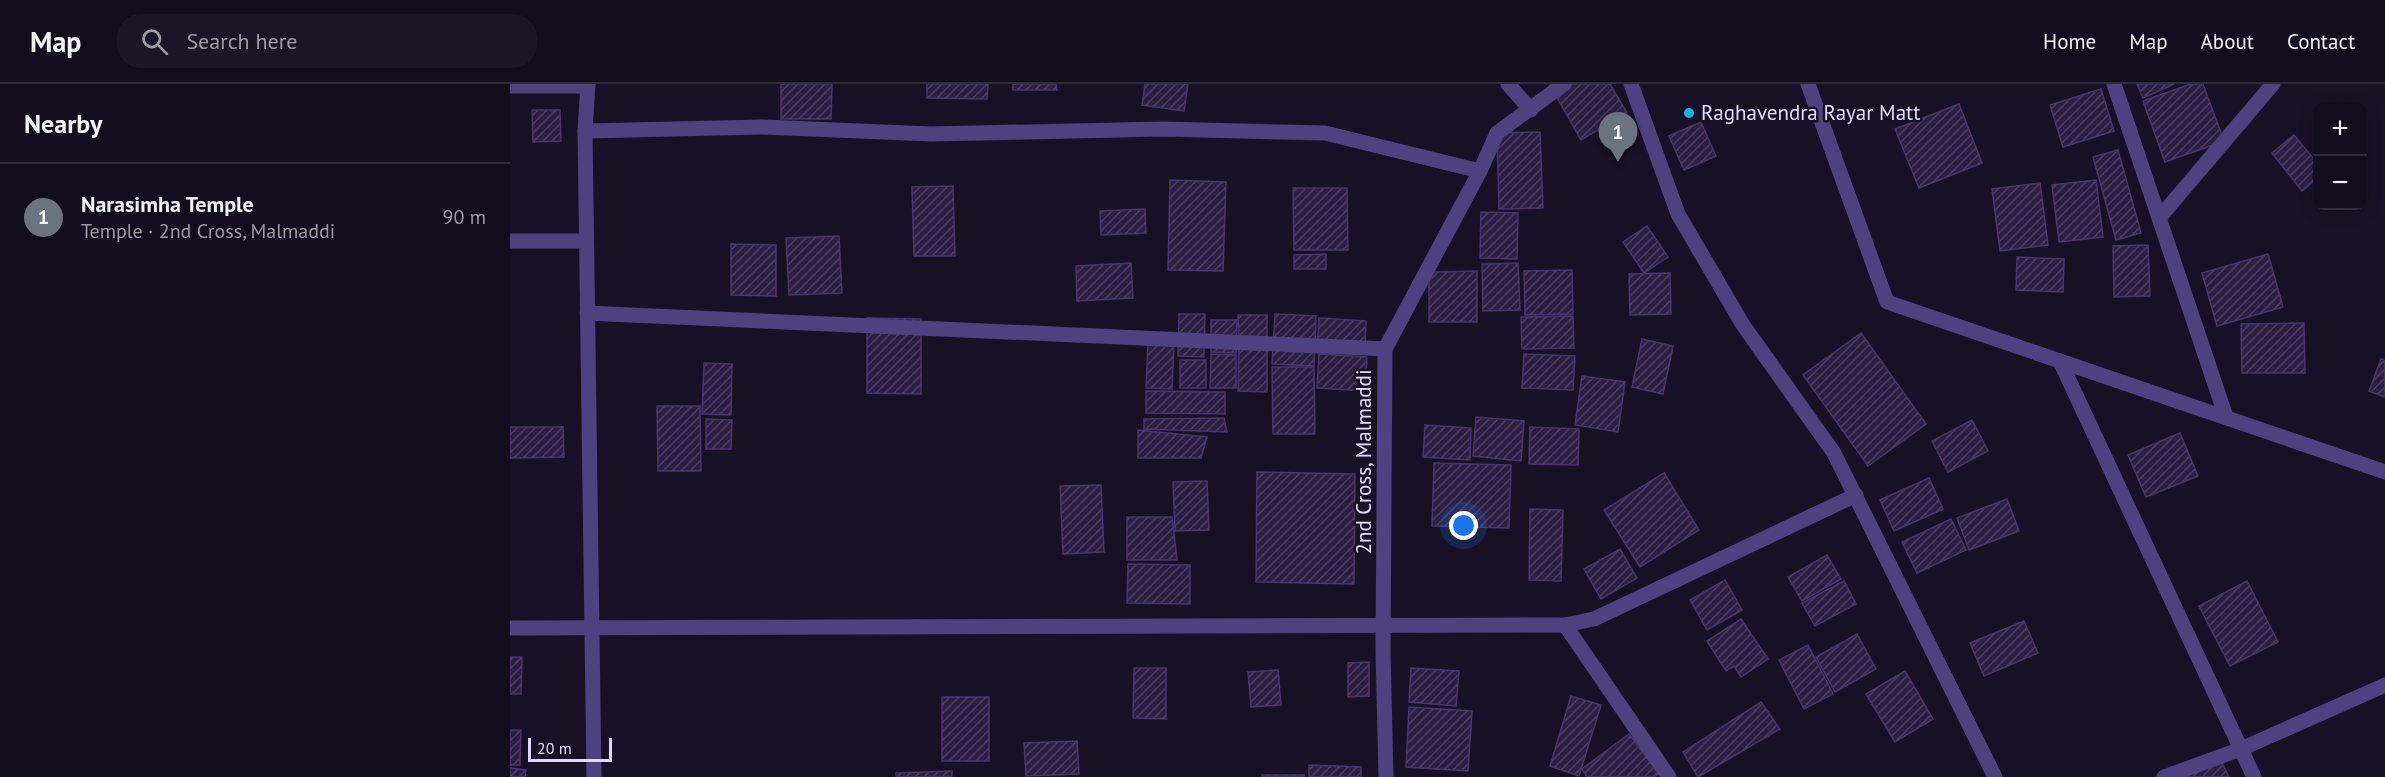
<!DOCTYPE html>
<meta charset="utf-8">
<style>
:root{--surface:#120d1c;--page:#1b1625;--text:#f1f3f6;--muted:#9c9ca3;--line:#312d3b;--accent:#17b0e9}
body{margin:0;font-family:"PT Sans",sans-serif;background:var(--page);color:var(--text)}
.controls{position:absolute;right:18px;top:18px;display:grid;overflow:hidden;border-radius:12px;box-shadow:0 3px 15px #0003}
.controls button{width:54px;height:54px;display:grid;place-items:center;padding:0;border:0;border-bottom:2px solid var(--line);background:var(--surface);color:var(--text);font:30px sans-serif}
.scale{position:absolute;left:18px;bottom:15px;width:84px;box-sizing:border-box;padding-left:6px;border:3px solid #e3d9fb;border-top:0;font-size:16px;line-height:21px;white-space:nowrap;color:#e3d9fb;-webkit-text-stroke:4px #181125;paint-order:stroke}
.you{position:absolute;left:954px;top:442px;width:21px;height:21px;margin:-15px;border:4px solid #fff;border-radius:50%;background:#1a73e8;box-shadow:0 0 0 9px #1a73e833}
.badge{display:grid;place-items:center;width:39px;height:39px;border-radius:50%;background:var(--accent);color:#fff;font-size:20px;font-weight:700}
.pin{position:absolute;translate:-50% -50px;filter:drop-shadow(0 2px 3px #0008)}
.pin::after{content:'';position:absolute;top:32px;width:21px;height:18px;background:inherit;clip-path:polygon(0 0,100% 0,50% 100%)}
.list{margin:0;padding:0;list-style:none}
h2{display:flex;justify-content:space-between;align-items:center;height:78px;margin:0;padding:0 24px;font-size:26px}
h2 small{font-size:20px;font-weight:400;color:var(--muted)}
.list li{display:grid;grid-template-columns:39px 1fr auto;gap:18px;align-items:center;box-sizing:border-box;height:108px;padding:0 24px;border-top:2px solid var(--line)}
.list b{display:block;font-size:22px;white-space:nowrap}
.list p{margin:0;font-size:20px;white-space:nowrap;color:var(--muted)}
.list em{font-size:20px;font-style:normal;color:var(--muted)}
.icon{flex:none;width:33px;height:33px;fill:none;stroke:currentColor;stroke-width:2;stroke-linecap:round;stroke-linejoin:round}
.map{position:relative;flex:none;width:1875px;height:693px;overflow:hidden}
header{display:flex;align-items:center;gap:36px;box-sizing:border-box;height:84px;padding:0 30px;background:var(--surface);border-bottom:2px solid var(--line)}
header strong{font-size:28px}
nav{display:flex;gap:33px;margin-inline-start:auto;font-size:21px}
.search{width:420px;height:54px;background:var(--page);display:flex;align-items:center;gap:15px;box-sizing:border-box;padding:0 21px;border-radius:24px;color:var(--muted);font-size:22px}
main{display:flex}
aside{flex:1;background:var(--surface)}
.map>svg:first-child{display:block}
.building{fill:url(#building-hatch);stroke:#49346e;stroke-width:1.5}
.lines{fill:none;stroke-linecap:round;stroke-linejoin:round}
.minor{stroke:#4e4180;stroke-width:15}
.tertiary{stroke:#4e4180;stroke-width:15}
.poi-dot{fill:#17b0e9;stroke:#181125;stroke-width:2}
.labels{text-anchor:middle;stroke-width:5;stroke-linejoin:round;paint-order:stroke}
.poi-label{font-size:21px;fill:#e3d9fb;stroke:#181125;text-anchor:start}
.street-label{font-size:21px;fill:#e3d9fb;stroke:#181125}
</style>
<header>
<strong>Map</strong>
<div class="search"><svg class="icon" aria-label="search" viewBox="0 0 24 24"><circle cx="10" cy="10" r="6"/><path d="M15 15l6 6"/></svg>Search here</div>
<nav><a>Home</a><a>Map</a><a>About</a><a>Contact</a></nav>
</header>
<main>
<aside>
<h2>Nearby<small></small></h2>
<ul class="list">
<li><span class="badge" style="background:#6b7280">1</span><div><b>Narasimha Temple</b><p>Temple · 2nd Cross, Malmaddi</p></div><em>90 m</em></li>
</ul>
</aside>
<div class="map">
<svg width="1875" height="693" viewBox="0 0 1875 693">
<defs>
<pattern id="building-hatch" width="6" height="6" patternUnits="userSpaceOnUse" patternTransform="scale(1.5)"><rect width="6" height="6" fill="#2d1f44"/><path d="M-1 1l2-2M0 6l6-6M5 7l2-2" fill="none" stroke="#4b3f60"/></pattern>
</defs>
<rect width="100%" height="100%" fill="#181125"/>
<g class="building">
<polygon points="271,0 322,0 321,35 271,35"/>
<polygon points="417,0 478,0 477,15 417,14"/>
<polygon points="503,0 546,0 547,6 503,6"/>
<polygon points="635,0 678,0 674,27 632,21"/>
<polygon points="1042,0 1100,0 1117,29 1071,56 1040,1"/>
<polygon points="1627,0 1664,0 1633,14"/>
<polygon points="1681,0 1693,0 1714,57 1655,78 1633,17"/>
<polygon points="1591,5 1604,47 1553,63 1540,21"/>
<polygon points="1449,20 1472,79 1409,104 1385,45"/>
<polygon points="22,26 50,26 51,57 23,58"/>
<polygon points="1191,38 1206,72 1174,86 1159,52"/>
<polygon points="1030,48 1033,124 989,125 987,49"/>
<polygon points="1784,51 1808,80 1808,94 1792,107 1762,69"/>
<polygon points="1608,66 1631,149 1606,156 1583,73"/>
<polygon points="660,96 716,98 713,187 658,186"/>
<polygon points="1586,96 1593,153 1549,158 1542,101"/>
<polygon points="1530,99 1538,161 1490,167 1482,105"/>
<polygon points="443,102 445,172 404,172 402,103"/>
<polygon points="783,104 837,104 838,166 784,166"/>
<polygon points="635,125 636,149 591,151 590,127"/>
<polygon points="971,128 1008,129 1007,175 970,174"/>
<polygon points="1137,142 1158,173 1134,189 1113,158"/>
<polygon points="329,152 332,209 279,211 276,154"/>
<polygon points="221,160 266,161 266,212 221,211"/>
<polygon points="1638,161 1640,212 1604,213 1603,162"/>
<polygon points="816,170 816,185 784,185 784,171"/>
<polygon points="1758,170 1773,223 1707,242 1692,189"/>
<polygon points="1507,173 1554,175 1553,208 1506,206"/>
<polygon points="621,179 623,214 567,217 566,182"/>
<polygon points="1008,179 1010,226 973,227 972,180"/>
<polygon points="1062,186 1063,230 1015,231 1014,187"/>
<polygon points="967,187 967,238 919,238 919,188"/>
<polygon points="1160,189 1161,230 1120,231 1119,190"/>
<polygon points="669,230 695,230 694,273 668,272"/>
<polygon points="765,230 806,232 804,282 762,280"/>
<polygon points="728,231 757,231 757,256 729,256"/>
<polygon points="1063,232 1064,264 1012,265 1011,233"/>
<polygon points="357,234 411,235 411,310 357,309"/>
<polygon points="809,234 856,237 855,270 807,268"/>
<polygon points="701,236 727,236 726,269 701,268"/>
<polygon points="1794,239 1795,289 1732,289 1731,240"/>
<polygon points="1351,249 1416,340 1358,382 1293,291"/>
<polygon points="1132,255 1163,262 1153,310 1122,303"/>
<polygon points="638,259 664,260 662,305 636,304"/>
<polygon points="729,259 757,260 757,308 728,307"/>
<polygon points="701,270 726,271 726,304 700,304"/>
<polygon points="809,270 857,273 855,307 807,304"/>
<polygon points="1014,270 1065,272 1063,306 1012,304"/>
<polygon points="1871,275 1875,276 1875,313 1859,307"/>
<rect x="670" y="276" width="26" height="28"/>
<polygon points="194,279 222,280 221,331 192,330"/>
<polygon points="762,283 804,283 805,350 763,350"/>
<polygon points="1072,292 1115,298 1108,348 1065,341"/>
<polygon points="636,307 715,308 715,330 636,329"/>
<polygon points="147,322 190,322 191,387 148,387"/>
<polygon points="966,333 1014,337 1011,377 963,372"/>
<polygon points="714,334 717,348 634,345 634,335"/>
<polygon points="196,335 222,336 221,365 196,365"/>
<polygon points="1462,336 1478,367 1438,388 1422,357"/>
<polygon points="915,341 961,344 960,376 913,373"/>
<polygon points="0,343 53,343 54,373 0,374"/>
<polygon points="1020,343 1069,345 1068,381 1019,380"/>
<polygon points="628,346 697,353 691,374 628,374"/>
<polygon points="1670,349 1688,392 1636,413 1618,371"/>
<polygon points="924,379 1001,381 999,444 922,442"/>
<polygon points="747,388 845,390 844,500 746,498"/>
<polygon points="1154,389 1189,446 1130,483 1094,426"/>
<polygon points="1419,394 1433,425 1384,447 1370,416"/>
<polygon points="697,397 699,446 665,447 663,398"/>
<polygon points="591,401 594,468 553,470 550,402"/>
<polygon points="1497,415 1509,447 1459,466 1447,434"/>
<polygon points="1020,425 1053,426 1051,497 1019,496"/>
<polygon points="617,433 662,433 667,476 617,476"/>
<polygon points="1441,435 1456,466 1407,489 1392,458"/>
<polygon points="1110,465 1127,494 1091,515 1074,485"/>
<polygon points="1317,471 1331,495 1292,517 1278,493"/>
<polygon points="618,480 680,481 680,520 617,519"/>
<polygon points="1215,496 1232,526 1197,546 1180,516"/>
<polygon points="1334,497 1346,520 1305,542 1292,519"/>
<polygon points="1737,497 1768,558 1720,582 1689,522"/>
<polygon points="1231,535 1258,575 1231,593 1224,582 1216,587 1197,557"/>
<polygon points="1514,537 1528,569 1474,592 1460,559"/>
<polygon points="1347,550 1366,585 1325,608 1306,573"/>
<polygon points="1298,561 1323,610 1294,625 1269,576"/>
<polygon points="0,573 12,573 11,610 0,610"/>
<polygon points="859,578 859,612 838,613 838,579"/>
<polygon points="624,584 656,584 656,635 623,634"/>
<polygon points="901,584 949,587 946,622 899,618"/>
<polygon points="768,586 771,621 741,623 738,588"/>
<polygon points="1395,587 1423,635 1385,658 1356,610"/>
<polygon points="1061,612 1091,621 1069,692 1040,682"/>
<rect x="432" y="613" width="47" height="64"/>
<polygon points="1251,618 1270,645 1188,693 1173,668"/>
<polygon points="899,623 962,627 958,687 896,683"/>
<polygon points="0,646 11,646 10,681 0,681"/>
<polygon points="1119,650 1149,690 1144,693 1077,693 1072,685"/>
<polygon points="567,657 569,690 516,692 514,659"/>
<polygon points="1709,673 1719,693 1665,693"/>
<polygon points="799,681 851,683 851,693 799,693"/>
<polygon points="0,684 16,686 15,693 0,693"/>
<polygon points="442,687 442,693 386,693 386,689"/>
<rect x="752" y="691" width="42" height="2"/>
</g>
<g class="lines">
<g class="minor">
<polyline points="78,0 75,47 84,693"/>
<polyline points="998,0 1021,26"/>
<polyline points="1121,0 1168,130 1233,241 1324,369 1485,693"/>
<polyline points="1604,0 1716,333"/>
<polyline points="0,2 78,2"/>
<polyline points="75,47 252,43 421,50 653,45 815,49 970,87"/>
<polyline points="1650,133 1763,0"/>
<polyline points="0,157 76,157"/>
<polyline points="77,229 875,265"/>
<polyline points="1550,277 1744,693"/>
<polyline points="1055,541 1159,693"/>
<polyline points="0,544 1055,541 1084,535 1346,411"/>
<polyline points="1654,693 1731,665 1875,601"/>
</g>
<g class="tertiary">
<polyline points="1298,0 1377,218 1875,388"/>
<polyline points="876,693 873,567 875,265 970,87 987,49 1054,0"/>
</g>
</g>
<circle class="poi-dot" cx="1179" cy="29" r="6"/>
<g class="labels">
<g class="poi-label">
<text x="1191" y="36">Raghavendra Rayar Matt</text>
</g>
<g class="street-label">
<text transform="translate(854 378) rotate(-90)" y="7">2nd Cross, Malmaddi</text>
</g>
</g>
</svg>
<div class="controls">
<button>+</button>
<button>−</button>
</div>
<div class="scale">20 m</div>
<div class="you"></div>
<div class="pin badge" style="left:1108px;top:78px;background:#6b7280">1</div>
</div>
</main>
